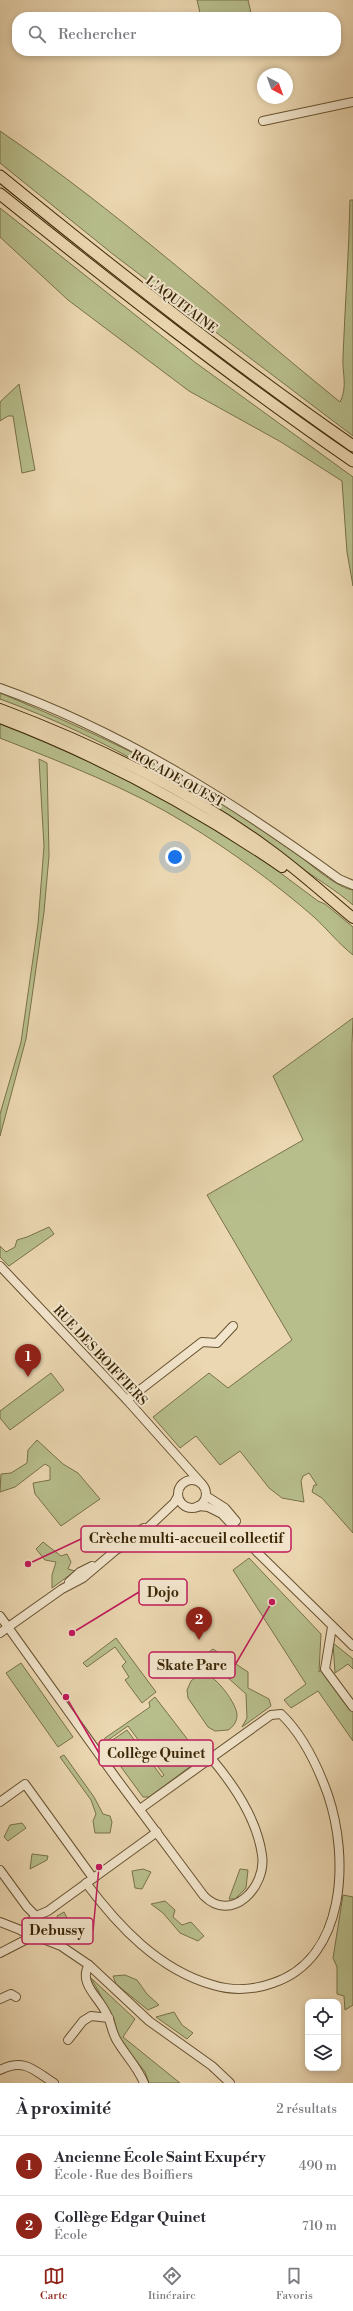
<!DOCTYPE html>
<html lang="fr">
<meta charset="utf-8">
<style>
:root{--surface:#fff;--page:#f7f7f7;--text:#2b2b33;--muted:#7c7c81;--line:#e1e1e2;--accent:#8f2418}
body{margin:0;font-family:"Libre Bodoni",serif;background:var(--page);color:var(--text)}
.controls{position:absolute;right:12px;bottom:12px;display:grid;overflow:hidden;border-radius:8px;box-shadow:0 2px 6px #0003}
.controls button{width:36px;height:36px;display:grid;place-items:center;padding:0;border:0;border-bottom:1px solid var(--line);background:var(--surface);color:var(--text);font:20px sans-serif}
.compass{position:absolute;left:257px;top:68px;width:36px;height:36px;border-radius:50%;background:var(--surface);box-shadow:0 2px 6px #0003;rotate:139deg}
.you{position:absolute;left:175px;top:857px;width:14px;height:14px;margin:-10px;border:3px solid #fff;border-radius:50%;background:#1a73e8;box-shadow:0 0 0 6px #1a73e833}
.badge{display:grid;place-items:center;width:26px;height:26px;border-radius:50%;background:var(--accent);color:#fff;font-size:13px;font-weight:700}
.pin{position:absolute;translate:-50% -33px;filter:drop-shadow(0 1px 2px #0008)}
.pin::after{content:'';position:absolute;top:21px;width:14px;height:12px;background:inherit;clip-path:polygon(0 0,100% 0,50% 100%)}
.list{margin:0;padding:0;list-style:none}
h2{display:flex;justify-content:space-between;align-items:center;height:52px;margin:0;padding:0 16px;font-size:17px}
h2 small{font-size:13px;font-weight:400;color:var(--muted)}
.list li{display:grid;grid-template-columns:26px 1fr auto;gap:12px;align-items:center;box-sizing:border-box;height:60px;padding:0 16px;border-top:1px solid var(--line)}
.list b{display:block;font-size:15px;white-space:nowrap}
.list p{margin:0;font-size:13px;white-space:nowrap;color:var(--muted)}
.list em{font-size:13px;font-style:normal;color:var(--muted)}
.icon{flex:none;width:22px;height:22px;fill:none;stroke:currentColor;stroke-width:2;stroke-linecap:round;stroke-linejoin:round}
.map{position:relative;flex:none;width:353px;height:2083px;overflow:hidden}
.search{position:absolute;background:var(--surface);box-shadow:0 2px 6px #0003;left:12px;right:12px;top:12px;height:44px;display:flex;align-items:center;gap:10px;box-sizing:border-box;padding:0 14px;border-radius:16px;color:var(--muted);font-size:15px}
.sheet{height:172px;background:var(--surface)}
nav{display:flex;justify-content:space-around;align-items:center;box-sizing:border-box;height:56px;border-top:1px solid var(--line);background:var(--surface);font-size:11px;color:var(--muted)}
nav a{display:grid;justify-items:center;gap:2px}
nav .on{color:var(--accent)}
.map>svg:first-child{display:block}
.green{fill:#b7be8c;stroke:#797249}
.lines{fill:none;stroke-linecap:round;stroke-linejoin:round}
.minor-casing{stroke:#675231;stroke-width:10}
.major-casing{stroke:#3b2606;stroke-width:12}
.highway-casing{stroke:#3b2606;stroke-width:13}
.minor{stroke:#f2e5cc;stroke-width:8}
.major{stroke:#ebd7b1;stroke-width:10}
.highway{stroke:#ebd7b1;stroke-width:11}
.labels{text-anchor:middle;stroke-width:4;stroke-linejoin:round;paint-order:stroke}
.street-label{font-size:13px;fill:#3b2606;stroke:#f2e5cc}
.leader{fill:none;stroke:#c2185b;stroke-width:1.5}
.callout-dot{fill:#c2185b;stroke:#f2e5cc;stroke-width:1.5}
.callout{fill:#f2e5cc;stroke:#c2185b;stroke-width:1.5}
.callout-label{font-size:14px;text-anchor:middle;font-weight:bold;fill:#3b2606}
</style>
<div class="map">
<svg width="353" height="2083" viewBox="0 0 353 2083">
<rect width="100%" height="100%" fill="#ebd7b1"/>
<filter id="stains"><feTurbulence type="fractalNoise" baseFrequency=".005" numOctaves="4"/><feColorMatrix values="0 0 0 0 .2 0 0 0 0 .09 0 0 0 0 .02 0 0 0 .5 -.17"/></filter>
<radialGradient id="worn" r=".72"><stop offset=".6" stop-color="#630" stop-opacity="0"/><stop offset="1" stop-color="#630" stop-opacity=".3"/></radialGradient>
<g class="green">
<polygon points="197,0 248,0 252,17 201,17"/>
<path d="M0,131c120,82 228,180 340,271 8,-15 2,-29 3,-45 2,-52 6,-104 7,-157h3v236l-239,-181 -114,-92z"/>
<polygon points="0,208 196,363 353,477 353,586 347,552 342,481 281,442 189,391 68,300 0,237"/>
<polygon points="19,384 35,470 22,473 13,416 8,416 0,421 0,402"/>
<path d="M0,693c96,40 191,84 276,144 19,13 56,50 77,53v15c-17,-15 -38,-27 -57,-41 -91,-67 -189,-126 -296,-165z"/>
<path d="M0,722c78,29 159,67 228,113 31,21 60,44 90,66l7,3 28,23v28c-15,-12 -26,-26 -39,-38 -39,-34 -83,-66 -127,-93 -58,-36 -124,-61 -187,-86z"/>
<polygon points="39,759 47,763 49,856 44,912 26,1039 0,1136 0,1114 21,1042 38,924 44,846"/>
<polygon points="353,1018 352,1044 353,1533 322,1498 312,1492 314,1485 317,1485 309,1473 303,1476 301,1481 304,1502 282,1498 269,1488 240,1451 220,1465 196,1436 180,1448 153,1417 209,1373 228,1388 292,1340 207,1195 303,1140 273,1076"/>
<polygon points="49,1227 54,1234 9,1266 0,1257 0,1246 6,1252 15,1247 17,1240 27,1237"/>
<polygon points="51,1373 64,1390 10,1430 0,1418 0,1411"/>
<polygon points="37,1440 63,1464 78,1473 100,1499 61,1526 35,1494 33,1483 50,1480 50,1467 45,1464 15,1487 0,1492 1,1474 11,1473 27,1463 28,1450"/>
<polygon points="43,1542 61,1556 67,1554 71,1562 68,1569 75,1571 52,1588 52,1575 56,1562 45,1560 36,1549"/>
<polygon points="249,1558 321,1634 319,1672 323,1669 353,1711 353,1741 318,1691 291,1708 284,1700 306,1684 233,1570"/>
<polygon points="116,1638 156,1692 142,1703 125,1680 129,1677 122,1666 126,1662 115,1647 87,1667 83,1663"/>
<polygon points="333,1643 353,1659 353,1669 348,1664 335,1673"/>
<polygon points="213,1649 248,1672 248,1688 269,1699 271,1706 242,1727 247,1718 246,1694 217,1668 210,1666 198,1671 193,1664"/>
<polygon points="21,1663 73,1737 58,1747 6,1673"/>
<path d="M205,1674c11,2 32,30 32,41 0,7 -4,12 -9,15l-13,1 -7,-4 -20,-29 -1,-8 4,-9 6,-5z"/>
<polygon points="155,1697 198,1753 195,1763 149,1797 143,1797 105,1745 127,1730 162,1777 164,1775 128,1726 104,1743 105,1738 150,1707 149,1702"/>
<polygon points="64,1755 94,1797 103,1814 110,1816 112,1822 110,1833 95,1833 93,1821 96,1814 91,1800 60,1757"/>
<polygon points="22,1823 26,1828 8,1841 4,1837 10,1825"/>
<polygon points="32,1854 48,1856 47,1860 30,1869"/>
<polygon points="143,1869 151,1872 142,1889 135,1888 132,1871"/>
<polygon points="240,1869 248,1870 246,1888 235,1899 229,1899"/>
<polygon points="343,1895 353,1897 353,2005 345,2010 344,1996 337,1994 337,1967 333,1958"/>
<polygon points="165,1901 175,1910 173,1917 182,1925 191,1922 204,1936 198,1941 180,1933 163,1913 151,1904"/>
<polygon points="64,1912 70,1924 67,1934 59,1938 38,1932 42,1926 59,1927 57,1916"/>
<polygon points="125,1975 137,1980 147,1994 159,2005 148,2010 116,1984 113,1976"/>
<polygon points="91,1978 135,2019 123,2037 180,2083 149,2083 145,2072 118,2037 114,2019"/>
<polygon points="174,2012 182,2025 193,2033 187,2039 156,2017"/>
</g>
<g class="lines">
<g class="minor-casing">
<g id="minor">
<polyline points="263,121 353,102"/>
<path d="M0,688c123,44 235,115 339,191l14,6"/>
<polyline points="0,1266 127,1400 201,1483"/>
<polyline points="127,1400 202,1342 217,1343 233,1326"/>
<circle cx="192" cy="1494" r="14"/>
<polyline points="206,1496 225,1508 236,1521"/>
<polyline points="198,1506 208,1507 222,1514 259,1554 353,1646"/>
<polyline points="123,1543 133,1534 144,1528"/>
<polyline points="69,1582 80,1572 92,1566"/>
<path d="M0,1616l116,162 88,118c28,28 63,-10 58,-41 -5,-36 -28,-70 -51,-97"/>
<polyline points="332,1627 325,1669 353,1707"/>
<polyline points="0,1633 62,1589 83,1578 116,1550 136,1539 174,1503 178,1496"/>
<polyline points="0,1802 25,1784 93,1878"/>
<polyline points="0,1870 27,1907 36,1916"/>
<path d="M86,1883c32,43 73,87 127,102 19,6 41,5 60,-2 74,-25 76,-126 55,-188 -10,-28 -25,-60 -47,-81l-10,1 -131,94"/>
<polyline points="36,1916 48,1911 157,1832"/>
<polyline points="0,1922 61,1946 89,1965 149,2021 212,2066 230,2083"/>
<polyline points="22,1931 36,1916"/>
<polyline points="0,1953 33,1936"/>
<path d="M89,1965c-11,17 9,32 16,46 6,9 6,19 11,28 9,16 21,27 28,44"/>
<polyline points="0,1999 11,1994 16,1997"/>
<polyline points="68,2040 83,2021 91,2016 109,2018"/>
<path d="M0,2070c25,-12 33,0 54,13"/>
</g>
</g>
<g class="major-casing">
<g id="major">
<path d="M0,709c93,35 185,79 266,138 31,22 58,47 87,71"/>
<path d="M0,718c100,38 194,89 282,149"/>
</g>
</g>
<g class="highway-casing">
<g id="highway">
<path d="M0,176c115,94 231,185 353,270"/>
<path d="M0,194c115,92 231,183 353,267"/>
</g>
</g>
<use href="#minor" class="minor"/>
<use href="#major" class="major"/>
<use href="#highway" class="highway"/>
</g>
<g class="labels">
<g class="street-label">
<text transform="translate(182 304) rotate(37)" y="5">L'AQUITAINE</text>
<text transform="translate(178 778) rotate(29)" y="5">ROCADE OUEST</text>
<text transform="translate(101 1355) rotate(47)" y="5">RUE DES BOIFFIERS</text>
</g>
</g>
<path class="leader" d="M28 1564L81 1539M72 1633L139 1592M272 1602L235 1665M66 1697L99 1753M99 1867L93 1931"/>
<g class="callout-dot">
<circle cx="28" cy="1564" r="4"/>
<circle cx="72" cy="1633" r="4"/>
<circle cx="272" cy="1602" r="4"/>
<circle cx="66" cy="1697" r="4"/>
<circle cx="99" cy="1867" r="4"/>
</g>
<g class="callout">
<rect x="81" y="1526" width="210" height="26" rx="4"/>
<rect x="139" y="1579" width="48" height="26" rx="4"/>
<rect x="149" y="1652" width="86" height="26" rx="4"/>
<rect x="99" y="1740" width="114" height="26" rx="4"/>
<rect x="22" y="1918" width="71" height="26" rx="4"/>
</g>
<g class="callout-label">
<text x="186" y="1543">Crèche multi-accueil collectif</text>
<text x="163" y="1597">Dojo</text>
<text x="192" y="1670">Skate Parc</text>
<text x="156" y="1758">Collège Quinet</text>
<text x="57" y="1935">Debussy</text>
</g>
<rect width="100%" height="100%" filter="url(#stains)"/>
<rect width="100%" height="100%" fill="url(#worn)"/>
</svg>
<div class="controls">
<button><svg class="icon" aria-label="locate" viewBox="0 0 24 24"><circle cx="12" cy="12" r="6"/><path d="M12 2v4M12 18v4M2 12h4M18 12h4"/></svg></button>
<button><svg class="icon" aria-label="layers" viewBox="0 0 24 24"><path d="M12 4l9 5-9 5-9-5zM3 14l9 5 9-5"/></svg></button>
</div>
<svg class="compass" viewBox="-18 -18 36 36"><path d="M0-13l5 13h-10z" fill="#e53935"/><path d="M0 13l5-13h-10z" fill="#7c7c81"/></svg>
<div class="you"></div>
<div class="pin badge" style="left:28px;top:1377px">1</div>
<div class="pin badge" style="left:199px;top:1640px">2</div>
<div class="search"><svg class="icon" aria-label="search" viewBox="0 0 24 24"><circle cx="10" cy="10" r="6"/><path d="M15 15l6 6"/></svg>Rechercher</div>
</div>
<section class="sheet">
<h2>À proximité<small>2 résultats</small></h2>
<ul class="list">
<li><span class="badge">1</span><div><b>Ancienne École Saint Exupéry</b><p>École · Rue des Boiffiers</p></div><em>490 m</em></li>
<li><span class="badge">2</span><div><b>Collège Edgar Quinet</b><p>École</p></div><em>710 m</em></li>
</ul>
</section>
<nav>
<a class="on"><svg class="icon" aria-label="map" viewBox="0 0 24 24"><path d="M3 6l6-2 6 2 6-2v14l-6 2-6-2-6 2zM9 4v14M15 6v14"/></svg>Carte</a>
<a><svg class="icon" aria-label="directions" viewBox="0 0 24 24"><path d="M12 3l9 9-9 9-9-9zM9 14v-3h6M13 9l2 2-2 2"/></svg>Itinéraire</a>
<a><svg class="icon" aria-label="saved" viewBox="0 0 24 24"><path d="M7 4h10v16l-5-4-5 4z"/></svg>Favoris</a>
</nav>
